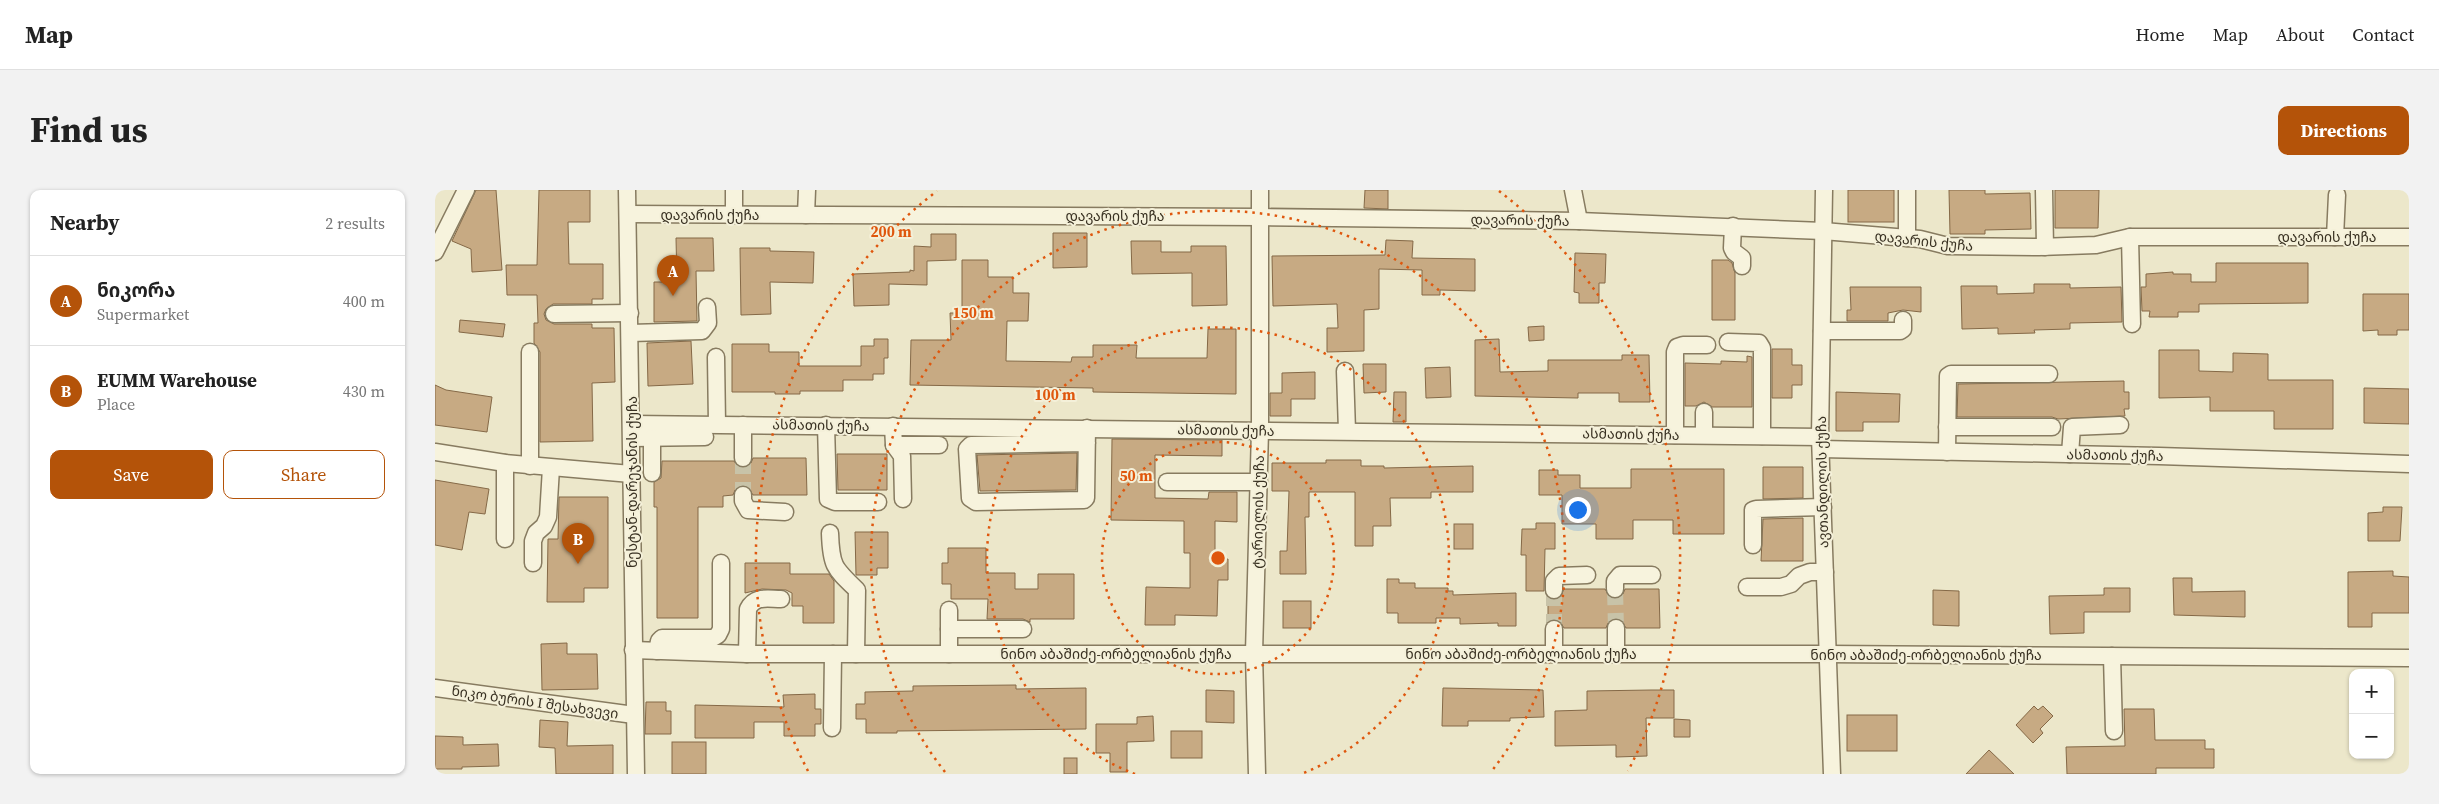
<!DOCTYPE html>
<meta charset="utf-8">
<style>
:root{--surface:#fff;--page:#f2f2f2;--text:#222;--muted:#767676;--line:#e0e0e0;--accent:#b45309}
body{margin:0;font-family:"Source Serif 4","Noto Sans Georgian",serif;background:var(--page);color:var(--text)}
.controls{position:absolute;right:15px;bottom:15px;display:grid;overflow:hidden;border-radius:10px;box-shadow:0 1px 4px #0004}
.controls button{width:45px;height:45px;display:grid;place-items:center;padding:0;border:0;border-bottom:1px solid var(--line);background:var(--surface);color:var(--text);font:25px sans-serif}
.you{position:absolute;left:1142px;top:319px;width:18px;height:18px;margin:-12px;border:4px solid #fff;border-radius:50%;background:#1a73e8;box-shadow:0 0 0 8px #1a73e833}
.badge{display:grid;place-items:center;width:32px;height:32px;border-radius:50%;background:var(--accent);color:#fff;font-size:16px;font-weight:700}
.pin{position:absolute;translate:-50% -41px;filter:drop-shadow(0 1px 2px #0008)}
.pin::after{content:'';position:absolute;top:26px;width:18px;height:15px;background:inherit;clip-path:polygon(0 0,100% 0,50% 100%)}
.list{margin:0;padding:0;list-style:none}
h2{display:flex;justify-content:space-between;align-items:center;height:65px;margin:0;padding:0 20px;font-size:21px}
h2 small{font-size:16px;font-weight:400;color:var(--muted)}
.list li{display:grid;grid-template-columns:32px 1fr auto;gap:15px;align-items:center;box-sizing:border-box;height:90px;padding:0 20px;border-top:1px solid var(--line)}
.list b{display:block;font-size:19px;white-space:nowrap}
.list p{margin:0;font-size:16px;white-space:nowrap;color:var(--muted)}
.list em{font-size:16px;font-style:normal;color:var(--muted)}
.actions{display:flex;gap:10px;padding:15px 20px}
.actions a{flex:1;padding:11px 0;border:1px solid var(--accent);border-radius:10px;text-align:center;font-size:18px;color:var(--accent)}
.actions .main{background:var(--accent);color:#fff}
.map{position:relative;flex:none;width:1974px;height:584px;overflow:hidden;border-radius:10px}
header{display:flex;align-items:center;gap:30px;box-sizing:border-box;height:70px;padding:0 25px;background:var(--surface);border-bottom:1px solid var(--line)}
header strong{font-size:24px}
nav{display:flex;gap:28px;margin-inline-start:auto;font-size:18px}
.intro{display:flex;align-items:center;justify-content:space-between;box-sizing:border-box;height:120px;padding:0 30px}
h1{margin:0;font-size:35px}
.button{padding:12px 22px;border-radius:10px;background:var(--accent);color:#fff;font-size:18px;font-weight:700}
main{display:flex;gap:30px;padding:0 30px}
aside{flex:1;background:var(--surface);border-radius:10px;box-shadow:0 1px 4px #0004}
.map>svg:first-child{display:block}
.building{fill:#c7aa83;stroke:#856947}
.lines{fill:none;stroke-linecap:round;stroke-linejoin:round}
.minor-tunnel{stroke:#c8c3a8;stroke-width:16;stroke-dasharray:16 8;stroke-linecap:butt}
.minor-casing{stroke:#877b60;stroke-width:19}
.minor{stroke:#f7f3dd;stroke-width:16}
.ring{fill:none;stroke:#df570d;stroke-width:2.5;stroke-dasharray:2.5 5}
.labels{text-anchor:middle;stroke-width:4;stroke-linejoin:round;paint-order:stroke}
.street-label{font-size:14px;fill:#393122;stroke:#f4f0d9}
.centre{fill:#df570d;stroke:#f4f0d9;stroke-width:2.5}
.ring-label{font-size:15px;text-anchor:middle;font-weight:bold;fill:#df570d;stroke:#f4f0d9;stroke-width:4;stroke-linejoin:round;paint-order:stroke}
</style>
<header>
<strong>Map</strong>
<nav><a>Home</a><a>Map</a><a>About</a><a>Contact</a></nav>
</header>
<div class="intro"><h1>Find us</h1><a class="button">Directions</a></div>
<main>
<aside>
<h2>Nearby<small>2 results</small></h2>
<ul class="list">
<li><span class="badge">A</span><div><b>ნიკორა</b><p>Supermarket</p></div><em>400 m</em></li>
<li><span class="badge">B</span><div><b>EUMM Warehouse</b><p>Place</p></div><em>430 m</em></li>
</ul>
<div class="actions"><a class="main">Save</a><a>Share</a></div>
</aside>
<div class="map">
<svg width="1974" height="584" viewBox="0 0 1974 584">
<rect width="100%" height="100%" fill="#ece7ca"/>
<g class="building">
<polygon points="41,0 61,0 67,80 37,82 36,59 17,51"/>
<polygon points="104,0 155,0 155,32 133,32 134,74 168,74 168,109 157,109 157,114 118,114 111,119 109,124 111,130 119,134 157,134 157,138 179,138 180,192 157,193 158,251 105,252 105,162 99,153 99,133 103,133 102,105 72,105 71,75 102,75"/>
<polygon points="930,0 953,0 953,19 929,18"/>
<rect x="1413" y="0" width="46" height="32"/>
<polygon points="1514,0 1550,0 1550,4 1595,3 1596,39 1550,40 1550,44 1515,44"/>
<polygon points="1620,0 1664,0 1663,38 1620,38"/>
<polygon points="618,43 652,43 652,77 618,78"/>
<polygon points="496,44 521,44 521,70 492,71 492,95 454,94 454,115 419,116 418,84 475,82 475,80 479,81 479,56 496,57"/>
<polygon points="241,48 278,48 279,81 261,81 262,131 219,132 219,92 242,92"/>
<polygon points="951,50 978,51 977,68 1040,69 1040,101 1005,100 1005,105 987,105 987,80 944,79 944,119 929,120 929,161 892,162 892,138 903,138 902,114 838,116 837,66 950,65"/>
<polygon points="696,51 726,51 726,62 756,62 756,56 791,56 792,115 757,116 757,83 697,84"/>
<polygon points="305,58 335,58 335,61 379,62 378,93 335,92 336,124 306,125"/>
<polygon points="1140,63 1171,64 1170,93 1164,93 1164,113 1144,113 1144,103 1139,102"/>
<polygon points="527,70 553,70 553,87 578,87 578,103 594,103 593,131 572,131 571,171 636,172 637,167 658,167 658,155 702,155 701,168 772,168 773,139 801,139 801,204 658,202 658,198 475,195 476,150 516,150 515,123 527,123"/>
<polygon points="1277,70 1293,70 1297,73 1300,83 1300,130 1277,130"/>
<polygon points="1781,73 1873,73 1873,113 1764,114 1764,122 1743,122 1743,127 1714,127 1715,121 1707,121 1706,97 1711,97 1711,84 1738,82 1738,84 1756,84 1756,92 1781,92"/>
<polygon points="1599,94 1635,94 1635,98 1686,97 1687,132 1635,133 1635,139 1599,140 1600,143 1563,144 1563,138 1527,139 1526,96 1562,96 1562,104 1599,103"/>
<polygon points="1415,97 1486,97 1486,122 1468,120 1453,123 1453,131 1412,131 1412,120 1416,120"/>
<polygon points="1928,104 1974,104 1974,140 1962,140 1962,145 1943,145 1943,140 1928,141"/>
<polygon points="25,130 70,134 68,147 24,142"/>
<polygon points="1109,136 1109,150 1094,151 1093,137"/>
<polygon points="439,149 453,149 453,168 449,168 449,184 438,184 438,190 408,190 408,201 365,201 365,204 340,204 340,202 297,202 297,154 334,154 334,162 364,162 364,176 426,176 426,156 439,156"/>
<polygon points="1064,149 1065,182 1113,181 1113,170 1187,170 1187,165 1214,165 1215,212 1184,212 1184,203 1143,203 1143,208 1040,206 1040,150"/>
<polygon points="256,151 258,194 213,196 212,153"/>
<polygon points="1337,159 1357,159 1357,175 1367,175 1367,195 1357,195 1357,208 1337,208"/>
<polygon points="1724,160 1764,160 1764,181 1798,182 1798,163 1833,164 1833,190 1898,190 1898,239 1839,239 1839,221 1775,221 1775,207 1724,208"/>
<polygon points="1312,166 1317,167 1317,217 1277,217 1269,212 1261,216 1250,216 1250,173 1286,174 1286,171 1312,172"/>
<polygon points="928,174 951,174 951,202 929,203"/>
<polygon points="1015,177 1016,207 991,208 990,178"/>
<polygon points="880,182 880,209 856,209 856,226 835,226 835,203 847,203 847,183"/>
<polygon points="1689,191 1689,202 1694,202 1694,219 1689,219 1690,226 1623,229 1617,227 1522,227 1523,194"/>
<polygon points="0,195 11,200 57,207 52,242 0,235"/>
<polygon points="1929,198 1974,199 1974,234 1929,233"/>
<polygon points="959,202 971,202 971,232 958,232"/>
<polygon points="1401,202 1465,204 1464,232 1428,232 1428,241 1401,241"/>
<polygon points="677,249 787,250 787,266 720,265 720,308 773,309 774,302 802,302 802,332 780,331 780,369 793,369 793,390 783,390 782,426 740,425 740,435 710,435 711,397 755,398 755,363 749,363 749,331 676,330"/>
<polygon points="642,263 641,300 545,301 542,265"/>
<polygon points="402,264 452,264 452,300 403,300"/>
<polygon points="318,268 371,268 372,305 318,305 313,297 308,295 300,300 298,305 288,306 288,317 263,317 263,428 222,428 222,317 219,317 219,292 226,288 227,271 299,271 303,276 308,278 316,273"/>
<polygon points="891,270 926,270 926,276 949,276 949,278 1038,276 1038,302 996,302 996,308 955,308 956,336 938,336 938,356 920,356 920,302 874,302 874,327 870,327 871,384 845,384 845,361 852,361 854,301 837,301 837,273 891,273"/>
<polygon points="1328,277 1368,277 1368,308 1328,309"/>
<polygon points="1196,279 1289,279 1289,344 1238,344 1238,330 1198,330 1198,349 1161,349 1161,334 1127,334 1127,305 1104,305 1104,280 1123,280 1123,285 1145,285 1145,298 1196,298"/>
<polygon points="0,290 54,299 50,324 34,322 27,360 0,355"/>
<polygon points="124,307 173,307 173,398 149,398 149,412 112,412 113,349 123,349"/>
<polygon points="1948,317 1967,317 1965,351 1933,351 1933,323 1948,322"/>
<polygon points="1368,328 1368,371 1326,371 1328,329"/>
<polygon points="1101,333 1120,333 1120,359 1110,359 1109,401 1091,401 1091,365 1086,365 1087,339 1101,339"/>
<rect x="1019" y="334" width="19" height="25"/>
<polygon points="420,342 453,342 453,378 442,378 442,385 421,385"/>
<polygon points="513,358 551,358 551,383 580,383 580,399 603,399 603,384 639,384 639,429 595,429 595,432 588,429 552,429 553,409 516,409 516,394 507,394 507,373 513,373"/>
<polygon points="310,373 355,373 355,384 394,384 399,391 399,433 368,433 368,416 357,416 357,403 351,400 327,399 310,403"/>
<polygon points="1958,381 1958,386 1974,387 1974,423 1937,423 1937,437 1913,437 1913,382"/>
<polygon points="1738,388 1757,388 1757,402 1810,401 1810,427 1739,425"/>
<polygon points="952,389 964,389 964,393 980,393 980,398 1013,398 1013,401 1018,401 1018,405 1081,403 1081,436 1063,436 1063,433 1025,434 1025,428 1001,428 1001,433 963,433 963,423 952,423"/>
<polygon points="1669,398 1695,398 1695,422 1649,422 1649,443 1615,444 1614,406 1669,405"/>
<polygon points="1129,399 1170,399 1175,407 1180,409 1188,404 1190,399 1224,399 1225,438 1191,438 1186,430 1181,428 1173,433 1171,438 1129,438 1124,430 1113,431 1113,408 1124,409"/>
<polygon points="1498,400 1524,401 1524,436 1498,435"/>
<rect x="848" y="411" width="28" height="27"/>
<polygon points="132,453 132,464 162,464 163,499 107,500 106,454"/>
<polygon points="581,495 581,499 651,498 651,539 462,541 462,543 431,543 431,529 421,529 421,514 430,514 430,502 478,501 478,496"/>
<polygon points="1008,498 1108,500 1109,527 1075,528 1075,531 1033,531 1033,536 1007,536"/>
<polygon points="771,500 799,501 799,533 771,532"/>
<polygon points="1216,500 1239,500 1239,528 1211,528 1212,566 1181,567 1181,555 1120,556 1120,521 1152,520 1152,501"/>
<polygon points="380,504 380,519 386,519 386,534 380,534 380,546 349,546 349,532 319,532 319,548 260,548 260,515 349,517 348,505"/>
<polygon points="211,512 231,512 231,521 236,521 236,544 210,544"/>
<polygon points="1599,516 1603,520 1608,516 1618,526 1605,539 1608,543 1598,553 1581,535"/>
<polygon points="1689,519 1719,519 1720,550 1770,550 1770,559 1779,559 1779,578 1721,578 1721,584 1632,584 1631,557 1690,556"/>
<rect x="1412" y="525" width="50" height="36"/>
<polygon points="718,526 719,551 692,552 692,582 675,582 675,563 661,563 661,534 702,534 702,527"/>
<polygon points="1239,529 1255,530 1255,547 1239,547"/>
<polygon points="105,530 133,532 132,556 178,555 178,584 121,584 120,558 104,557"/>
<rect x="736" y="541" width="31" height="27"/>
<polygon points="0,546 28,547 28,555 63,554 64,576 27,577 27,579 0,579"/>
<rect x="237" y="552" width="34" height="32"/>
<polygon points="1554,560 1579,584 1531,584"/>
<rect x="629" y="568" width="13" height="16"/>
</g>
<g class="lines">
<g class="minor-tunnel">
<polyline points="308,268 308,305"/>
<polyline points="1180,399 1181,438"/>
<polyline points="1119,400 1119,439"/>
</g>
<g class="minor-casing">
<g id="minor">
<polyline points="192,0 201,584"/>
<polyline points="1138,0 1144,31"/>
<polyline points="1389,0 1385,247 1397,584"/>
<polyline points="1609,0 1610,57"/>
<polyline points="193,24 825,27 1144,31 1388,41 1485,49 1513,56 1604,57 1661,55 1695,47 1974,47"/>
<polyline points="299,25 299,0"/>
<polyline points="371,25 372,0"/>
<polyline points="1298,36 1297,58 1299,62 1307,68 1307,76"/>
<polyline points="1695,47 1697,134"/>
<polyline points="1900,47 1902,5"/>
<polyline points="1472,48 1472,0"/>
<polyline points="0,62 31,0"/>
<polyline points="119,124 195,123"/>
<polyline points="1387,141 1465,141 1468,139 1468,130"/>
<polyline points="195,143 267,141 273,133 272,117"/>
<polyline points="1293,152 1324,153 1327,158 1327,246"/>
<polyline points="95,162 95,276"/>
<polyline points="281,167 282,234"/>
<polyline points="910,181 912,241"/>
<polyline points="1269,222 1269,245"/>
<polyline points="197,234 1385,247"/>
<polyline points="308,235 308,268"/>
<polyline points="391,235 393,309 400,312 443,312"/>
<polyline points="458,236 459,255 467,266 468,309"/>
<polyline points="1512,237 1617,237"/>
<polyline points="652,238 651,308 649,310 541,312 535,308 532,259 536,255 652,253"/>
<polyline points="1240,245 1240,162 1242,157 1248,155 1272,155"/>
<polyline points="197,248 270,247"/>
<polyline points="217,248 217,283"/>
<polyline points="459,255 504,255"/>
<polyline points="1386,259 1724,266 1974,274"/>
<polyline points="0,262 70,273 196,284"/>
<polyline points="1512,262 1513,186 1516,184 1614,184"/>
<polyline points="1635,264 1637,237 1685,235"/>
<polyline points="70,273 70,349"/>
<polyline points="732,292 824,292"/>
<polyline points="308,305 308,311 313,320 350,322"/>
<path d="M395,343c1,33 4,35 27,57l-1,64"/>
<polyline points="1318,355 1318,320 1321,319 1388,317"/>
<polyline points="98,373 98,351 101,343 109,336 113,327 116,278"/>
<polyline points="1312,397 1346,397 1356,394 1364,386 1375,382 1390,382"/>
<polyline points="1180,399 1180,391 1185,385 1217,385"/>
<polyline points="1119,400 1119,391 1124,386 1152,385"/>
<polyline points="514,420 514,464"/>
<polyline points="1181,438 1181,464"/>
<polyline points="514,439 588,439"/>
<polyline points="1119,439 1119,464"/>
<polyline points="198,460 312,464 1392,464 1974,468"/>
<polyline points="222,461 224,451 227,448 278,448 283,445 286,439 286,373"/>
<path d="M312,464l1,-45c7,-14 20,-10 33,-10"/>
<polyline points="1677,466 1679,541"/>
<polyline points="0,498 199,525"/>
<polyline points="397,538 398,464"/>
<polyline points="822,584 819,463 825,240 825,0"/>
</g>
</g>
<use href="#minor" class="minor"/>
</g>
<g class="ring">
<circle cx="783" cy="368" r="116"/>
<path d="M700 584A231 231 0 1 1 866 584"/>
<path d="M510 582A347 347 0 1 1 1056 582"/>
<path d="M373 581A462 462 0 0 1 502 1M1064 1A462 462 0 0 1 1193 581"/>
</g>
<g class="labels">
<g class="street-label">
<text x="275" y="30">დავარის ქუჩა</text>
<text x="680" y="31">დავარის ქუჩა</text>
<text transform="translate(1085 30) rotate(1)" y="5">დავარის ქუჩა</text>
<text x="1892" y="52">დავარის ქუჩა</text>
<text transform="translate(1489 51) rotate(6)" y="5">დავარის ქუჩა</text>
<text transform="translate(386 235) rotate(1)" y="5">ასმათის ქუჩა</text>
<text transform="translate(791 240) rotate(1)" y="5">ასმათის ქუჩა</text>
<text transform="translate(1196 244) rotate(1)" y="5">ასმათის ქუჩა</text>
<text transform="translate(1680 265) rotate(1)" y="5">ასმათის ქუჩა</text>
<text transform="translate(197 292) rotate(-90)" y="5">ნესტან-დარეჯანის ქუჩა</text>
<text transform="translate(1387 292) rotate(-91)" y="5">ავთანდილის ქუჩა</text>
<text transform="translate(823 322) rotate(-89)" y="5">ტარიელის ქუჩა</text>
<text x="681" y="469">ნინო აბაშიძე-ორბელიანის ქუჩა</text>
<text x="1086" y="469">ნინო აბაშიძე-ორბელიანის ქუჩა</text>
<text x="1491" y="470">ნინო აბაშიძე-ორბელიანის ქუჩა</text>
<text transform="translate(100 512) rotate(8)" y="5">ნიკო ბურის I შესახვევი</text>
</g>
</g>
<circle cx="783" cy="368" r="8" class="centre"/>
<g class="ring-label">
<text x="456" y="47">200 m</text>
<text x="538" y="128">150 m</text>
<text x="620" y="210">100 m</text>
<text x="701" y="291">50 m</text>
</g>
</svg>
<div class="controls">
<button>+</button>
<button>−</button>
</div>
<div class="you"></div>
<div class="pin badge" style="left:238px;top:106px">A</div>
<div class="pin badge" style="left:143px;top:374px">B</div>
</div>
</main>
